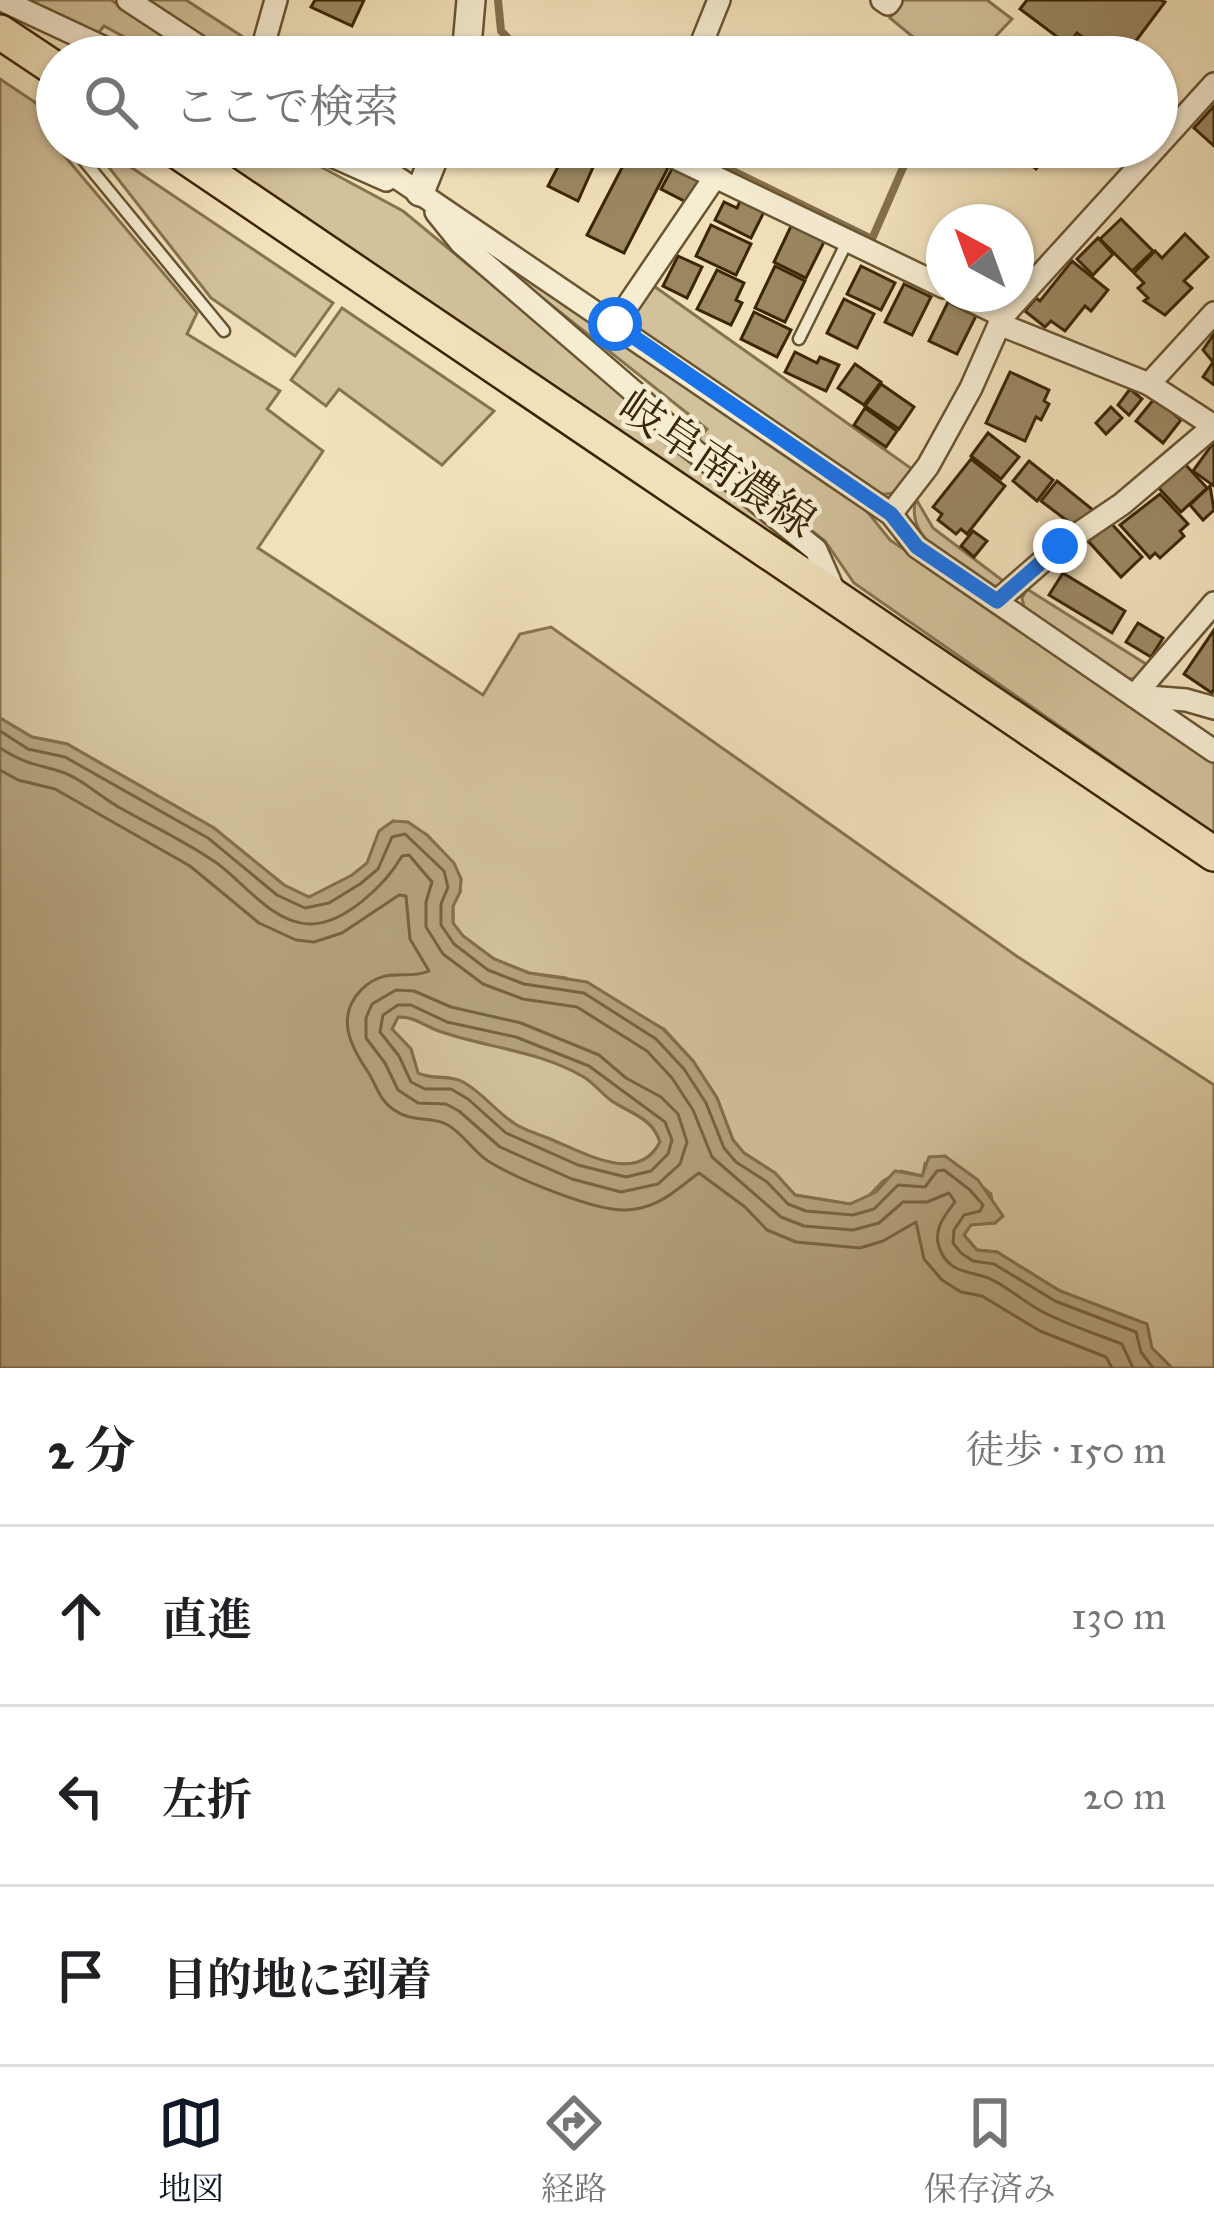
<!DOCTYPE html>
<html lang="ja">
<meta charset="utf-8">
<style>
:root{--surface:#fff;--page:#f2f2f2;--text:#202124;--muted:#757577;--line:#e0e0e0;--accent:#111827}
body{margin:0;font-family:"IM FELL Great Primer","Noto Serif JP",serif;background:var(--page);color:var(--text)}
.compass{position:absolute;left:926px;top:204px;width:108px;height:108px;border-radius:50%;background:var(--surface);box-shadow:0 3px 9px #0004;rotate:319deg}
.stop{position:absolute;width:36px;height:36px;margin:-27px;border:9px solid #1a73e8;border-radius:50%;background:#fff}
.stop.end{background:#1a73e8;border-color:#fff;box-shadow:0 3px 12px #0008}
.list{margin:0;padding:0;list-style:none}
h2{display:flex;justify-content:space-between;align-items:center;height:156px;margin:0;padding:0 48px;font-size:51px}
h2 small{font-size:39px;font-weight:400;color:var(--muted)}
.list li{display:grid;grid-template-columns:78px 1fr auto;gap:36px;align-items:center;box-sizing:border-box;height:180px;padding:0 48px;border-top:3px solid var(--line)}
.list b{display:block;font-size:45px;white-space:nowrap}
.list em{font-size:39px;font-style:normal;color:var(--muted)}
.icon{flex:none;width:66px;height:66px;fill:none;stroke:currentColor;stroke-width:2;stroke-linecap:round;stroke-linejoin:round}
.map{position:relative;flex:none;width:1214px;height:1368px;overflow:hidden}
.search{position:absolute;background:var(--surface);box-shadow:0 3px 9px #0004;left:36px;right:36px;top:36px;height:132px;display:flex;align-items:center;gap:30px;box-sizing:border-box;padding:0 42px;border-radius:66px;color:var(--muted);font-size:45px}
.sheet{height:696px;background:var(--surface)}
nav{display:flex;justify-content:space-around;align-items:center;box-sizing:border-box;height:168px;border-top:3px solid var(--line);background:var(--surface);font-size:33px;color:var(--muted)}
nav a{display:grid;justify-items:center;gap:6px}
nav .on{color:var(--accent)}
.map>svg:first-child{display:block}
.green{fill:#d2c19b;stroke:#86734f;stroke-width:3}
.water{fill:#b3a17c;stroke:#836f4c;stroke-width:3;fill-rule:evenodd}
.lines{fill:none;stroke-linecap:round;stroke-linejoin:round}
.shore{stroke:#776340;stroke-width:3}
.stream{stroke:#836f4c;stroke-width:8}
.building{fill:#9a8762;stroke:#3b2503;stroke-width:3}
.service-casing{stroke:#685431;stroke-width:15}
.minor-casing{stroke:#685431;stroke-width:26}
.tertiary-casing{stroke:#685431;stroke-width:32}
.primary-casing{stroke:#3b2503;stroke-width:38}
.service{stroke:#f6ecd2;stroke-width:10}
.minor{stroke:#f6ecd2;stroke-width:21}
.tertiary{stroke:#f6ecd2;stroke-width:27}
.primary{stroke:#f1e1ba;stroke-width:33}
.route{stroke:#1a73e8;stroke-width:15}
.labels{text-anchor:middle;stroke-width:9;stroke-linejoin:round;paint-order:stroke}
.street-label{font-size:45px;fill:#3b2503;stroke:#f6ecd2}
</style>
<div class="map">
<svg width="1214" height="1368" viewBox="0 0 1214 1368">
<rect width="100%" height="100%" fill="#f1e1ba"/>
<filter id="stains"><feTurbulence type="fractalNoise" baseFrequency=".00167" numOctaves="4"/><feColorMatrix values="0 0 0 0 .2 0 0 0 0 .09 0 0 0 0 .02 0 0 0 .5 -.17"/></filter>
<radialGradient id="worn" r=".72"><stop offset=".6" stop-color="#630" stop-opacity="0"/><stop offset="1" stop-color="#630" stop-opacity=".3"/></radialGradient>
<g class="green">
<polygon points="26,0 111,0 197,57 161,57 104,26 95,37"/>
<polygon points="145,0 186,0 257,46 254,57 230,57"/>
<polygon points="902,0 987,0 1012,19 976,57 937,57 890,18"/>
<path d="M0,79l36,24 21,44 140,166 -10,21 93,57 -13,18 56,42 -65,97 225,147 37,-61 31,-7 467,330 196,128v283h-42l-21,-21 -4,-23 -87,-33 -63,-39 -20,-2 -13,-15 7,-11 24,-1 -4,-29 -46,-38 -20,7 -2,13 -22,-5 -18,10 -17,18 -16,5 -55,-9 -20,-22 -31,-20 -11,-13 -16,-42 -24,-37 -29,-32 -98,-51 -37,-5 -35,-14 -31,-23 -10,-12v-18l7,-14 1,-13 -7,-15 -27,-29 -34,-14c-16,12 -13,25 -25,41 -12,16 -40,28 -59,35l-25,-12 -70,-57 -147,-84 -35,-7 -32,-19z"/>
<polygon points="93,147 101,147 333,303 295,356 211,298"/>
<polygon points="195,147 284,147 403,211 632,400 626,414 808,552 806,558"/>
<polygon points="472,242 857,499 890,540 1214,762 1214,834 854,583 825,541 697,441 707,429"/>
<polygon points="651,284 912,469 894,493 877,495 635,328 633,313"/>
<polygon points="342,308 494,411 442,465 339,389 326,406 291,380"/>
<path d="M916,499l17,29 77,58 -15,4c-30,-21 -92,-47 -79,-91z"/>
<polygon points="1027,589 1149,666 1133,679 1123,678 1025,612 1022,598"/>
<path d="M398,1017c17,-1 28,11 44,15 47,15 98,19 142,45 11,7 18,17 28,24 20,14 40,17 48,41 -23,44 -77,11 -110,-3 -12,-5 -24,-8 -35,-15 -19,-12 -32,-31 -52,-42 -15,-8 -30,-2 -45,-9l-7,-24 -19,-20z"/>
</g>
<path class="water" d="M0,718l32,19 35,7 147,84 70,57 25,12 43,-22 15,-12 12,-32 14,-10 15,1 19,13 27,28 7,16 -1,13 -7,14v17l10,13 31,23 35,14 58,9 76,47 30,32 24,37 16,42 11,13 31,20 20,22 55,9 26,-12 19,-21 27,5 7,-19 16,-1 33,24 25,36 -8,7 -24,2 -7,10 13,15 20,2 63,39 87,33 5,24 20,20h-1172zM398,1017c17,-1 28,10 44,15 46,16 98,19 142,45 11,7 18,17 28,24 20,13 40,16 48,41 -22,44 -77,10 -110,-3 -12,-5 -24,-8 -35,-15 -19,-12 -32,-31 -52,-42 -15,-8 -30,-1 -45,-9l-7,-24 -19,-20z"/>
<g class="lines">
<g class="shore">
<polyline points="0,731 28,749 65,757 208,838 277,895 305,908 329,903 360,884 378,869 392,837 405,834 444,871 448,887 441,904 441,925 454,944 488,970 524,984 584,993 656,1039 684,1069 706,1103 724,1148 736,1162 767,1182 788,1204 806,1211 853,1215 874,1209 898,1185 925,1187 937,1171 944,1170 970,1190 983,1205 980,1211 964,1215 954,1230 953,1243 961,1253 973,1261 994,1264 1055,1301 1136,1332 1141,1352 1153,1368"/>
<path d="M0,748c26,16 31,15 59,23 23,7 42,27 63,38 32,18 65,33 96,55 26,19 55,59 91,60 35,1 77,-40 93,-68l7,-1 23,27 -6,20v25l17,27 40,30 40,15 54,8 70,44 25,27 21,32 19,47 69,60 23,9 49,4 26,-7 24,-21h24l22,-9 6,9c-11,14 -24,30 -14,50 10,21 28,19 47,26 18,7 37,25 55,34 25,13 53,22 79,32l11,24"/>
<path d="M0,770l18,10 37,9 135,77 69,57 37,17 18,2 28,-9 57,-38 7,1 4,43 19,32c-22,10 -43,-6 -68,19 -26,27 -10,57 7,82 9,14 11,28 26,38 19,13 36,6 52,14 16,8 27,27 42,37 27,17 108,51 139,49 33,-2 48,-20 72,-37l46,34 22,23 29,12 64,6 23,-7 33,-19 8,37 18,21 19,12 21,4 58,35 66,26 6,11"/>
<polygon points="396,990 414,991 451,1007 521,1023 599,1055 626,1078 661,1097 678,1114 687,1142 680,1164 658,1184 621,1192 572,1179 500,1147 459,1111 446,1104 418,1103 398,1090 385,1063 366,1038 366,1018 372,1004"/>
<polygon points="398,1005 411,1005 447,1022 516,1037 589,1066 665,1122 672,1140 668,1154 651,1171 626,1177 578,1165 506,1133 468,1099 451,1089 425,1089 411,1082 399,1056 380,1032 383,1015"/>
</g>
<g class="stream">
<polyline points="498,0 501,31 526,57"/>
<polyline points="989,57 1006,40"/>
<polyline points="684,147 872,239 912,147"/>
<polyline points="473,161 477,147"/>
</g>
</g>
<g class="building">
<polygon points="315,0 364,0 352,26 311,7"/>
<polygon points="1027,0 1161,0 1165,2 1124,57 1113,49 1108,56 1077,33 1068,45 1020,9"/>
<polygon points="1214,106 1214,146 1194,128"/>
<polygon points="494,147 513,147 507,166 490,160"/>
<polygon points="576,147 598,156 578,201 548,186 564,155 570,159"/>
<polygon points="1010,147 1055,147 1036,169"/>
<polygon points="638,153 668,168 624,253 587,235 627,158 634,161"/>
<polygon points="674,165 701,179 688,203 661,189"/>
<polygon points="740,201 764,212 751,238 715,220 724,202 737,208"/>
<polygon points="1121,219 1153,251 1132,271 1100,239"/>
<polygon points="792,224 825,240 806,278 774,262"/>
<polygon points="711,225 751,244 736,275 696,256"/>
<polygon points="1185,234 1208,257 1184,281 1192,288 1165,315 1144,301 1148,298 1138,288 1144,283 1134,273 1155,251 1162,258"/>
<polygon points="1098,238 1113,254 1093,275 1077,259"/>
<polygon points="678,256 702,267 687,298 663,286"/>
<polygon points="1072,261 1108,290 1091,311 1085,306 1065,331 1051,321 1045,327 1025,311 1036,298 1040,301"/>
<polygon points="775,266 805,281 785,322 755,308"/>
<polygon points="861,266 895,283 881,310 847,294"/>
<polygon points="717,270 744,283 736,300 742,303 731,325 697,309"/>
<polygon points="904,284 931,297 912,335 885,322"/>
<polygon points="844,299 874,314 857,348 827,333"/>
<polygon points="948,302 976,316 957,354 929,341"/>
<polygon points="754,312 791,330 777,357 741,339"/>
<polygon points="1214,334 1214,385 1203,377 1213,362 1203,350"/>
<polygon points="795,352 817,363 820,357 839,365 826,391 785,372"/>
<polygon points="855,364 881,382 864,405 838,388"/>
<polygon points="1010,372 1049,390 1044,401 1049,404 1041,420 1036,417 1025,441 986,423"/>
<polygon points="881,384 914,407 899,429 865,406"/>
<polygon points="1130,389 1142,399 1129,415 1118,405"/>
<polygon points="1155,398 1181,420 1163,443 1136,421"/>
<polygon points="1111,407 1122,418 1106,434 1096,423"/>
<polygon points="865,408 897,431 886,447 854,425"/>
<polygon points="988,433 1019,457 1001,479 971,456"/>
<polygon points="1214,442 1214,486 1193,471"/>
<polygon points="971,459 1005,486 967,534 961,529 956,534 938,520 942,514 933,507"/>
<polygon points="1029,461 1053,480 1037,501 1013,481"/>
<polygon points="1183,462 1207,488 1181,512 1157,486"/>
<polygon points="1057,481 1093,510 1078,529 1041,501"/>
<polygon points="1210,486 1214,510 1203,520 1190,505"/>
<polygon points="1160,494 1188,524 1180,531 1184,536 1160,558 1155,553 1150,558 1120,525"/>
<polygon points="1109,521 1142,557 1121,577 1088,541"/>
<polygon points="973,531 987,541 974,557 961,546"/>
<polygon points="1063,573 1125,611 1112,633 1049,595"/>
<polygon points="1138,623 1163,638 1151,657 1126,642"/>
<polygon points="1214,630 1214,689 1212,693 1184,674"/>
</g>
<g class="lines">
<g class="service-casing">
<g id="service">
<polyline points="47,73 50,114 57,125"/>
<polyline points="73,147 224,331"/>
<polyline points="799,339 848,240"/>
</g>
</g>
<g class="minor-casing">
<g id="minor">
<polyline points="2,0 124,57"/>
<polyline points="128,0 215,57"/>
<polyline points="882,0 888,4 891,0"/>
<polyline points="260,57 276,0"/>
<polyline points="696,57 719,0"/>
<polyline points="312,147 386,180"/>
<polyline points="352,147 891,514 917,547 1214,751"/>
<polyline points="653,147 944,287"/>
<polyline points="436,212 461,243 633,391 685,443 816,550 835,593"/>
<polyline points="958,294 1003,316"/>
<polyline points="615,324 715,177"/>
<polyline points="1149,384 1214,313"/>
<polyline points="891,514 928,466 971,388 1003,316 1214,84"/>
<polyline points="997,601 1060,546 1122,504 1214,426 1149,384 999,324"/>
<polyline points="1134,696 1214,603"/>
<polyline points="1135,696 1186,700 1214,708"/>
</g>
</g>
<g class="tertiary-casing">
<g id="tertiary">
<polyline points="466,57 471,0"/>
<polyline points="420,192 438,147"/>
</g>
</g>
<g class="primary-casing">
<g id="primary">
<polyline points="0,32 57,70"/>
<polyline points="171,147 1214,854"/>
</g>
</g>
<use href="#service" class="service"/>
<use href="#minor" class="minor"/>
<use href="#tertiary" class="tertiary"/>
<use href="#primary" class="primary"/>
</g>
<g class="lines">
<polyline class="route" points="615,324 891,514 917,547 997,601 1060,546"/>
</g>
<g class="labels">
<g class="street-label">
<text transform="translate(718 463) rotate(34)" y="16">岐阜南濃線</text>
</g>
</g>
<rect width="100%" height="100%" filter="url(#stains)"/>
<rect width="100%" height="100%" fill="url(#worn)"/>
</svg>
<svg class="compass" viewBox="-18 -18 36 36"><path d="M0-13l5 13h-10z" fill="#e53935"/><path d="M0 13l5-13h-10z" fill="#757577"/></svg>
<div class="stop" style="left:615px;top:324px"></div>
<div class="stop end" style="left:1060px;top:546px"></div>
<div class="search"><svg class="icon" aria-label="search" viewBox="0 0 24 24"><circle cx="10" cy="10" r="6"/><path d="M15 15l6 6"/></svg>ここで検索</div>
</div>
<section class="sheet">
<h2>2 分<small>徒歩 · 150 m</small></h2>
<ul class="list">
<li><svg class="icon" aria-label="ahead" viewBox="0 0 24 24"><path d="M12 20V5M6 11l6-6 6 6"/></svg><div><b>直進</b></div><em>130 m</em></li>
<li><svg class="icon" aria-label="left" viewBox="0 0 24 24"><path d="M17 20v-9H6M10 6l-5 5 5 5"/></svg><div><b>左折</b></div><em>20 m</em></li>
<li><svg class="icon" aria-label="arrive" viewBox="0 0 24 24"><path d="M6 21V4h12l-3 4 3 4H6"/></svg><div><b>目的地に到着</b></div></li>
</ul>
</section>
<nav>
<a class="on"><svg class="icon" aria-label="map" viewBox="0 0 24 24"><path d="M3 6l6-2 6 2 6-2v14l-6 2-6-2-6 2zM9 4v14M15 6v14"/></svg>地図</a>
<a><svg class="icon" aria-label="directions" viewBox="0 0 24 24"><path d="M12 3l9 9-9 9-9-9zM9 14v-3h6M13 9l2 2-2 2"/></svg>経路</a>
<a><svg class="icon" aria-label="saved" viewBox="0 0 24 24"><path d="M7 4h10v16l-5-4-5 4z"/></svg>保存済み</a>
</nav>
